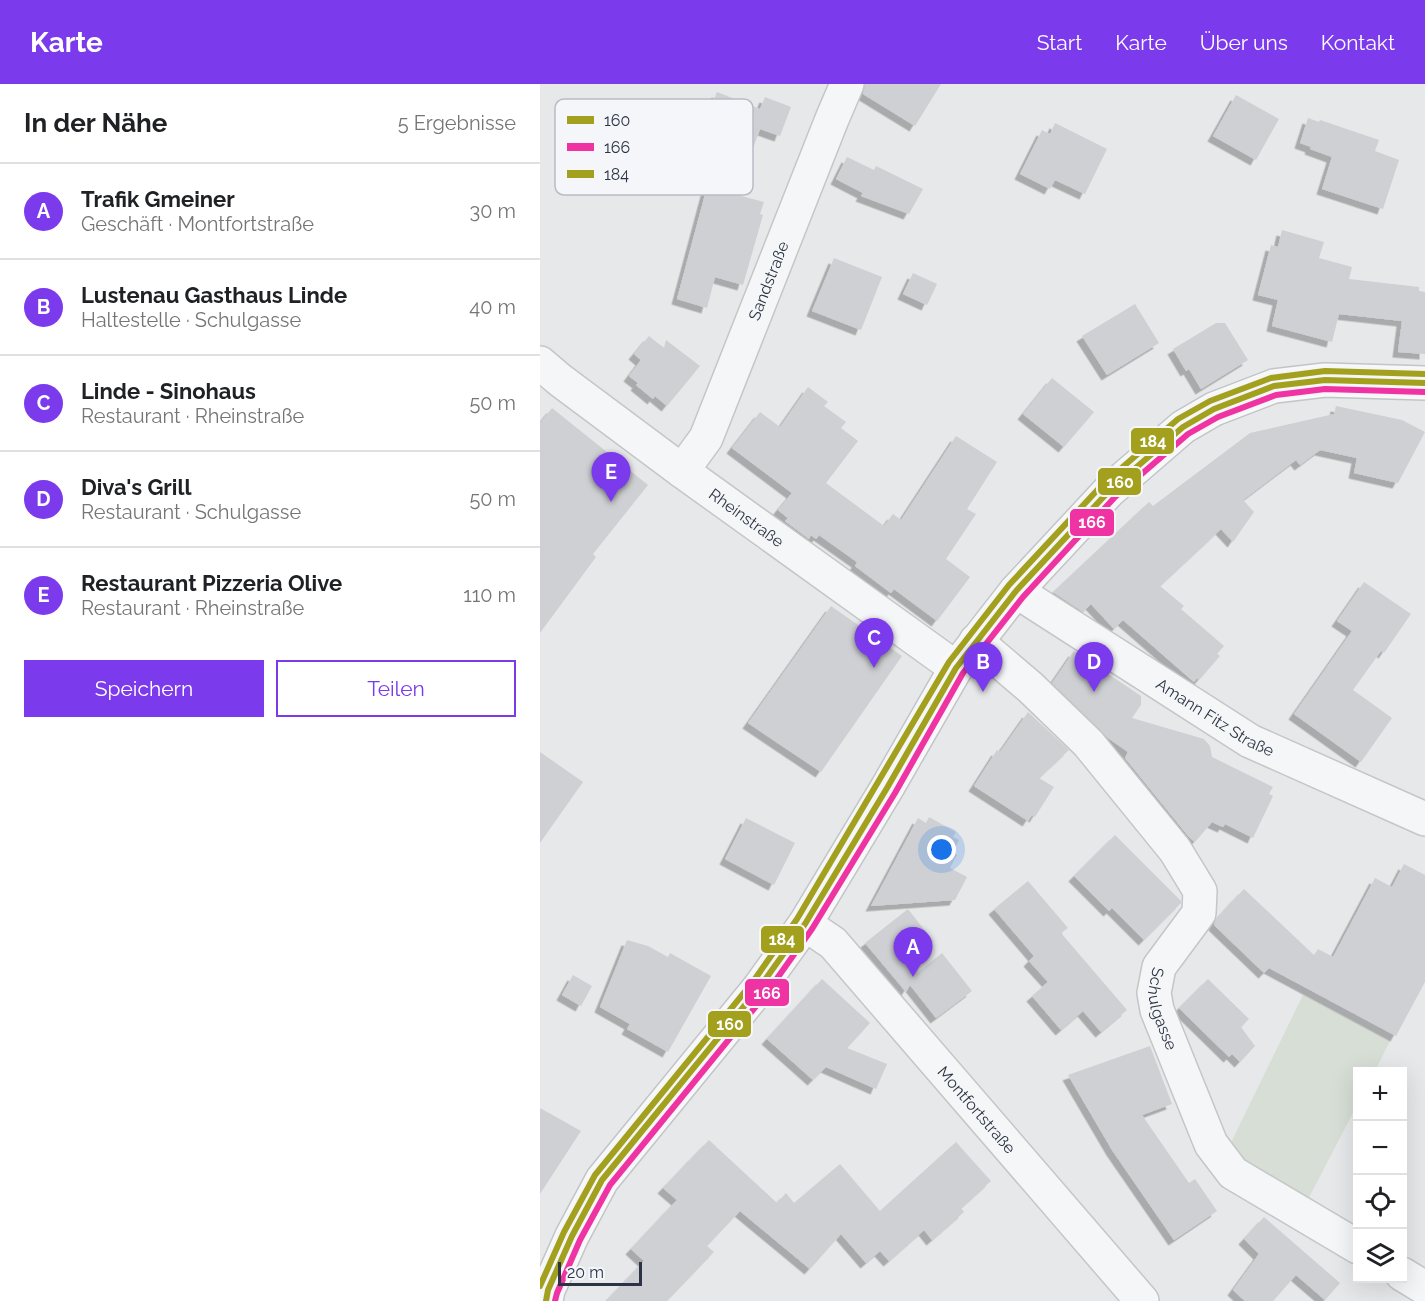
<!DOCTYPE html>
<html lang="de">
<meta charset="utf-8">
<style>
:root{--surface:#fff;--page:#f6f6f6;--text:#202124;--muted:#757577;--line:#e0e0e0;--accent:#7c3aed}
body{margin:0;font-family:Raleway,sans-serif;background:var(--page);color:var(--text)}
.controls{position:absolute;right:18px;bottom:18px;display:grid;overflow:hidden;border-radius:0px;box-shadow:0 6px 24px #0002}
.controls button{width:54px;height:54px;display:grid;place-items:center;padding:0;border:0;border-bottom:2px solid var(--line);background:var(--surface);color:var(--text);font:30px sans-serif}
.scale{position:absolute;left:18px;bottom:15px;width:84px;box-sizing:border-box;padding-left:6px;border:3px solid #2b3445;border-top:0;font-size:16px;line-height:21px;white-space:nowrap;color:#2b3445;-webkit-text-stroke:4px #f4f6f9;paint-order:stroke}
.you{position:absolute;left:402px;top:766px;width:21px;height:21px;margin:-15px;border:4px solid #fff;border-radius:50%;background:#1a73e8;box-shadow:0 0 0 9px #1a73e833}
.badge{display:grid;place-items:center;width:39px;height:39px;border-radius:50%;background:var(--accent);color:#fff;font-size:20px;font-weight:700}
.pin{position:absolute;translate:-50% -50px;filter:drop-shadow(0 2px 3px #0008)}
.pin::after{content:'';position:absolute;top:32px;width:21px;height:18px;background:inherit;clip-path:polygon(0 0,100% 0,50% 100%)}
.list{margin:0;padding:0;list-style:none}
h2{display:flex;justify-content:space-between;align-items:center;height:78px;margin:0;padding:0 24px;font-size:26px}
h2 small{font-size:20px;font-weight:400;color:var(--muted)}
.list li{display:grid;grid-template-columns:39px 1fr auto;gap:18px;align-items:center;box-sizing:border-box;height:96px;padding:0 24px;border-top:2px solid var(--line)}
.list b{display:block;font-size:22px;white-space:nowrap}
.list p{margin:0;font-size:20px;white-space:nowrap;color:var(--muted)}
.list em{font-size:20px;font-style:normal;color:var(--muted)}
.actions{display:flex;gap:12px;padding:18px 24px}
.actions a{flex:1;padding:14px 0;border:2px solid var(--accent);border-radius:0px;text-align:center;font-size:21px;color:var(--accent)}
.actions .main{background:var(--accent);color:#fff}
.icon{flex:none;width:33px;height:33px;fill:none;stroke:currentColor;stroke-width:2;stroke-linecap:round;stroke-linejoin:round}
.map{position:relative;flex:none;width:885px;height:1217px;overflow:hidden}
header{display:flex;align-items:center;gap:36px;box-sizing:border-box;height:84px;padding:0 30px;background:var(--accent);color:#fff}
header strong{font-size:28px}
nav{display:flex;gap:33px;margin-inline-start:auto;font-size:21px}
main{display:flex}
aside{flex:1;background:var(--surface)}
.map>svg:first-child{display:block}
.green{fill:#d6ded6}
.building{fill:#ced0d3;filter:url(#shadow)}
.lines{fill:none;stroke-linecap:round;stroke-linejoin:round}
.minor-casing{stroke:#c4c6c8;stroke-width:36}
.primary-casing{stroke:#c2c5c8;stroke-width:36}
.minor{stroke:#f5f6f7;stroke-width:33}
.primary{stroke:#f8f8f8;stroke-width:33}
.bus-1-casing{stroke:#f4f6f9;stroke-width:10}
.bus-2-casing{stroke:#f4f6f9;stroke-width:10}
.bus-3-casing{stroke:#f4f6f9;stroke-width:10}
.bus-1{stroke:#a2a01c;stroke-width:6}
.bus-2{stroke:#f033a3;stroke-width:6}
.bus-3{stroke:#a2a01c;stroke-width:6}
.labels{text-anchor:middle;stroke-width:6;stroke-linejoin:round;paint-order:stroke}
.street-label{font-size:16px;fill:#2b3445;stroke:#f4f6f9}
.key{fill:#f4f6f9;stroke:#b8bcc3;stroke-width:1.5}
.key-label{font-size:16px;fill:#2b3445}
.line-badge{stroke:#f4f6f9;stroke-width:2}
.badge-label{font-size:16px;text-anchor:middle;font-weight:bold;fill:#fff}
</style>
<header>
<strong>Karte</strong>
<nav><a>Start</a><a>Karte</a><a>Über uns</a><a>Kontakt</a></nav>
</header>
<main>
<aside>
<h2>In der Nähe<small>5 Ergebnisse</small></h2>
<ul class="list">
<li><span class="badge">A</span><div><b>Trafik Gmeiner</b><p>Geschäft · Montfortstraße</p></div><em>30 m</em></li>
<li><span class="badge">B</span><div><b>Lustenau Gasthaus Linde</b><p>Haltestelle · Schulgasse</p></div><em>40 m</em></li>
<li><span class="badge">C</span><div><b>Linde - Sinohaus</b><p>Restaurant · Rheinstraße</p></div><em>50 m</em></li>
<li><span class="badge">D</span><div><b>Diva's Grill</b><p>Restaurant · Schulgasse</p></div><em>50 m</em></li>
<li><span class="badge">E</span><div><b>Restaurant Pizzeria Olive</b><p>Restaurant · Rheinstraße</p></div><em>110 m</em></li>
</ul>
<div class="actions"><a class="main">Speichern</a><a>Teilen</a></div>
</aside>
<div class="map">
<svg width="885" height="1217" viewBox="0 0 885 1217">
<defs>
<filter id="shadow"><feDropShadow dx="-5.5" dy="5.5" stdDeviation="0" flood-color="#0004"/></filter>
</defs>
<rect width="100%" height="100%" fill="#e6e8ea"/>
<polygon class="green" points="763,911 850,957 835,987 818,988 817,1021 761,1129 683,1075"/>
<g class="building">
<polygon points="325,0 401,0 375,42 323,10"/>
<polygon points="177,8 220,25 225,13 251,23 240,52 220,45 211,70 160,50"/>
<polygon points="696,11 739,35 716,76 673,52"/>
<polygon points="768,34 779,38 780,36 839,56 835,67 859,76 843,125 782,105 792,73 770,65 771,63 760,59"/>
<polygon points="515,39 567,65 545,110 515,96 510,105 480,90 502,46 510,50"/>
<polygon points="307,73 334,86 336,82 383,105 369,130 321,112 323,109 296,95"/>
<polygon points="167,103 224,118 220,130 223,131 203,201 175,193 167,224 137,215"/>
<polygon points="742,146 784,158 779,174 812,183 809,195 879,203 879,207 885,208 885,270 858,268 862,237 799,230 792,258 732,242 738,216 718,211 731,161 738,163"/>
<polygon points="294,174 342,193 321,246 272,227"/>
<polygon points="373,189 397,200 387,221 363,210"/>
<polygon points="595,220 619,259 567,291 542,252"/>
<polygon points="676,239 685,239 708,276 661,305 649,285 646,287 633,265"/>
<polygon points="109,252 124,264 126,256 160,282 127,322 115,312 113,315 96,301 98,299 89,292 101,276 94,270"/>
<polygon points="512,294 554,328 524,363 483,330"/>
<polygon points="268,303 288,318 284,322 306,338 301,344 318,357 286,399 344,442 353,430 361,436 416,352 457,378 427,425 436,430 406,475 430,493 397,537 354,505 351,509 315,482 317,478 279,451 276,455 271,451 269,455 245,437 248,434 238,426 252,409 192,364 220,328 240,343"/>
<polygon points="796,322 862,336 885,348 858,399 814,389 817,374 780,366 760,381 756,376 703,416 714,428 693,458 681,445 620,502 644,522 641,525 684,562 677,570 680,572 659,596 657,594 654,598 583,536 574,545 551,520 543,528 513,508 609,418 613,422 710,349 794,330"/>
<polygon points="12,324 108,401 53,470 56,473 0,549 0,339"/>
<polygon points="824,498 871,530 844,569 841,567 813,606 852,634 821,678 754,630 812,547 797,537"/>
<polygon points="291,522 362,572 281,688 208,639"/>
<polygon points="534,567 601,612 601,621 592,634 664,655 670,662 672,673 733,703 729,710 733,712 713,754 685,740 683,743 672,738 655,758 649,753 585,674 588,668 568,654 512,599"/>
<polygon points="488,628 529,666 499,694 514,703 495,733 492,731 488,737 434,702 457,666 460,668"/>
<polygon points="0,668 43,698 0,759"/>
<polygon points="389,733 416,748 413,753 419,756 413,768 417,771 410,784 427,793 415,816 331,822 378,734 386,739"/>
<polygon points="206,734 255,759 234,801 185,775"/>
<polygon points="575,751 641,817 641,819 604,856 572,824 569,827 534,792"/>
<polygon points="864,780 885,791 885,898 856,952 729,884 724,889 674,841 676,835 704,805 774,871 778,865 793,873 835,794 852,803"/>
<polygon points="488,797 528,844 521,849 587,926 561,948 543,927 521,946 492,912 508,898 489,877 494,872 454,825"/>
<polygon points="368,825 393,857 376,890 402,869 432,907 396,934 370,901 366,908 325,859"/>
<polygon points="87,856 108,862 128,873 130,869 171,892 128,968 87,945 90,940 60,923"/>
<polygon points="33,891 52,902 41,922 22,911"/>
<polygon points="282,895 330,939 307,964 347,980 336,1005 286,983 273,996 227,955"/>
<polygon points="668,895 709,935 701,943 715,962 700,978 692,970 689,973 639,924"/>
<polygon points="610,962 632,1020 602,1031 649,1099 655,1095 677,1127 634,1156 572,1066 528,991"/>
<polygon points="0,1024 41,1047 0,1110"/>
<polygon points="169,1056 237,1119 246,1109 254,1119 300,1080 340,1127 416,1058 451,1097 421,1124 424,1128 392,1156 384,1146 349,1177 340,1167 326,1179 301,1150 270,1185 200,1127 167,1162 174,1168 127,1217 66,1217 104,1177 91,1165 137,1116 123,1104"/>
<polygon points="724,1133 800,1199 785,1216 756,1191 733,1217 705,1217 693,1206 719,1170 704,1155"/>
</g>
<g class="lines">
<g class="minor-casing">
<g id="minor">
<path id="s1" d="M0,279l20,17 122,91 274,197"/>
<path id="s2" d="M142,387l24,-33 126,-319 15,-35"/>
<path id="s3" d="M476,507l234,150 175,78"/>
<path id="s4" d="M436,557l54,46 58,56 87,107 25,41 -1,22 -40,54 -5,26 3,17 54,134 22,29 125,74"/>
<path id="s5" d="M265,840l28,19 309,358"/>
<polyline points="862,1190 885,1204"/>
</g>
</g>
<g class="primary-casing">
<polyline id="primary" points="6,1217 8,1206 32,1152 62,1096 219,904 265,840 347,704 416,584 476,507 569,407 643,343 674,325 734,302 785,296 885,299"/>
</g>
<use href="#minor" class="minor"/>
<use href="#primary" class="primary"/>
<g class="bus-1-casing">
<polyline id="bus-1" points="6,1217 8,1206 32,1152 62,1096 219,904 265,840 347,704 416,584 476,507 569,407 643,343 674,325 734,302 785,296 885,299"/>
</g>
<g class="bus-2-casing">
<polyline id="bus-2" points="15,1217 17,1209 40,1156 70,1101 226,910 272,845 355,709 423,589 483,513 575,413 648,350 678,333 736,311 785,305 885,308"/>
</g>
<g class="bus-3-casing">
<polyline id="bus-3" points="0,1202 24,1148 55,1091 212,899 257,835 409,578 469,501 562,401 638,335 670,317 731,294 785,287 885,290"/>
</g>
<use href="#bus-1" class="bus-1"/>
<use href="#bus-2" class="bus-2"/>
<use href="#bus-3" class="bus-3"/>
</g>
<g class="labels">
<g class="street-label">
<text dy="6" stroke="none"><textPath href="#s2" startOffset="210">Sandstraße</textPath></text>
<text dy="6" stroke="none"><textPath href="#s1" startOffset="258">Rheinstraße</textPath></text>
<text dy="6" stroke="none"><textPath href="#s3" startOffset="236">Amann Fitz Straße</textPath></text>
<text dy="6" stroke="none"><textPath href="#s4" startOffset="470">Schulgasse</textPath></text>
<text dy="6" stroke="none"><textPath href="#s5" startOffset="254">Montfortstraße</textPath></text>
</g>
</g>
<rect x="15" y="15" width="198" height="96" rx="9" class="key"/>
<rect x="27" y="32" width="27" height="8" fill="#a2a01c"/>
<rect x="27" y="59" width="27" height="8" fill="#f033a3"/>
<rect x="27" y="86" width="27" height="8" fill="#a2a01c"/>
<g class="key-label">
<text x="64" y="42">160</text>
<text x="64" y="69">166</text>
<text x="64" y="96">184</text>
</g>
<g class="line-badge">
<rect x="590" y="343" width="45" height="28" rx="6" fill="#a2a01c"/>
<rect x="557" y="383" width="45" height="29" rx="6" fill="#a2a01c"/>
<rect x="529" y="424" width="46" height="29" rx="6" fill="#f033a3"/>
<rect x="220" y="841" width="45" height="29" rx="6" fill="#a2a01c"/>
<rect x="204" y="894" width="46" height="29" rx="6" fill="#f033a3"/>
<rect x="167" y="926" width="45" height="28" rx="6" fill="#a2a01c"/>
</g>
<g class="badge-label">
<text x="613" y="363">184</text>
<text x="580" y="404">160</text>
<text x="552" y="444">166</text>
<text x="242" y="861">184</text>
<text x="227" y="915">166</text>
<text x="190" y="946">160</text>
</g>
</svg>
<div class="controls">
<button>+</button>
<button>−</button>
<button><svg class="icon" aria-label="locate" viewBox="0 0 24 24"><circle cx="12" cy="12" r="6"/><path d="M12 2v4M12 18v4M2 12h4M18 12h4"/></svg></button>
<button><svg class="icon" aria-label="layers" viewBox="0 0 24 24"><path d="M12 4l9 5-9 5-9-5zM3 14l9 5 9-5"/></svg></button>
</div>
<div class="scale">20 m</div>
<div class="you"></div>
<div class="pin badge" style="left:373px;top:893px">A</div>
<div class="pin badge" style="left:443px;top:608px">B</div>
<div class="pin badge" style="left:334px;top:584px">C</div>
<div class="pin badge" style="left:554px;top:608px">D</div>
<div class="pin badge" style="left:71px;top:418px">E</div>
</div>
</main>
